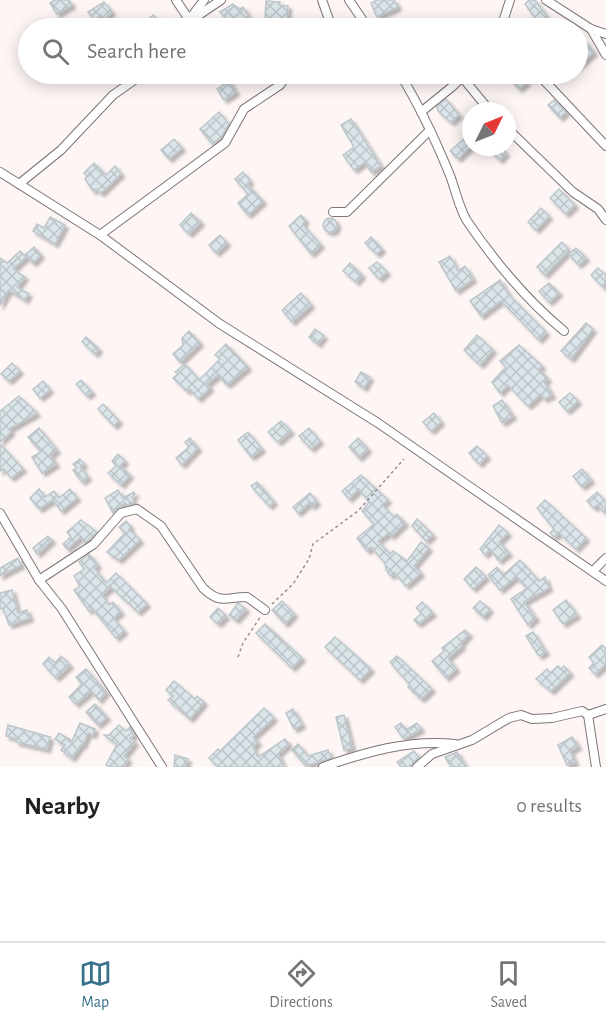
<!DOCTYPE html>
<style>
:root{--surface:#fff;--page:#f2f2f2;--text:#202124;--muted:#757577;--line:#e0e0e0;--accent:#37718a}
body{margin:0;font-family:"Alegreya Sans",sans-serif;background:var(--page);color:var(--text)}
.compass{position:absolute;left:462px;top:102px;width:54px;height:54px;border-radius:50%;background:var(--surface);box-shadow:0 3px 15px #0003;rotate:47deg}
.list{margin:0;padding:0;list-style:none}
h2{display:flex;justify-content:space-between;align-items:center;height:78px;margin:0;padding:0 24px;font-size:26px}
h2 small{font-size:20px;font-weight:400;color:var(--muted)}
.icon{flex:none;width:33px;height:33px;fill:none;stroke:currentColor;stroke-width:2;stroke-linecap:round;stroke-linejoin:round}
.map{position:relative;flex:none;width:606px;height:767px;overflow:hidden}
.search{position:absolute;background:var(--surface);box-shadow:0 3px 15px #0003;left:18px;right:18px;top:18px;height:66px;display:flex;align-items:center;gap:15px;box-sizing:border-box;padding:0 21px;border-radius:33px;color:var(--muted);font-size:22px}
.sheet{height:174px;background:var(--surface)}
nav{display:flex;justify-content:space-around;align-items:center;box-sizing:border-box;height:84px;border-top:2px solid var(--line);background:var(--surface);font-size:16px;color:var(--muted)}
nav a{display:grid;justify-items:center;gap:3px}
nav .on{color:var(--accent)}
.map>svg:first-child{display:block}
.building{fill:url(#building-cross-hatch);stroke:#bdc7cb;stroke-width:1.5;filter:url(#shadow)}
.lines{fill:none;stroke-linecap:round;stroke-linejoin:round}
.minor-casing{stroke:#7e7475;stroke-width:10}
.path{stroke:#979090;stroke-width:1.5;stroke-dasharray:3 3;stroke-linecap:butt}
.minor{stroke:#fff;stroke-width:8}
</style>
<div class="map">
<svg width="606" height="767" viewBox="0 0 606 767">
<defs>
<pattern id="building-cross-hatch" width="8" height="8" patternUnits="userSpaceOnUse" patternTransform="scale(1.5)"><rect width="8" height="8" fill="#dbe4e9"/><path d="M0 0l8 8M0 8l8-8" fill="none" stroke="#bcc4c8"/></pattern>
<filter id="shadow"><feDropShadow dx="3.5" dy="3.5" stdDeviation="1.5" flood-color="#0004"/></filter>
</defs>
<rect width="100%" height="100%" fill="#fef5f5"/>
<g class="building">
<polygon points="55,0 69,0 72,5 57,14 50,3"/>
<polygon points="377,0 394,0 398,7 377,17 371,3"/>
<polygon points="529,0 535,0 550,21 542,28 525,4"/>
<polygon points="266,1 280,2 279,5 288,6 287,20 265,18"/>
<polygon points="104,2 112,12 104,19 101,15 94,20 88,12"/>
<polygon points="233,4 240,9 243,7 253,23 260,19 264,28 234,28 220,12"/>
<polygon points="153,15 161,23 156,28 140,28"/>
<polygon points="585,41 594,52 578,66 578,48"/>
<polygon points="519,74 527,82 519,89 511,80"/>
<polygon points="229,81 236,92 224,100 217,89"/>
<polygon points="446,99 459,115 451,122 438,111 437,107"/>
<polygon points="554,100 566,112 560,118 548,105"/>
<polygon points="219,112 229,124 222,136 212,144 200,129"/>
<polygon points="351,119 381,166 371,172 365,162 354,170 343,155 354,147 341,125"/>
<polygon points="465,138 471,146 458,159 450,151"/>
<polygon points="174,139 182,148 169,159 161,150"/>
<polygon points="486,147 500,147 506,153 500,160"/>
<polygon points="94,163 106,175 115,166 121,174 101,193 96,189 93,191 85,179 87,176 84,173"/>
<polygon points="243,172 250,181 247,184 263,201 248,215 238,203 248,194 235,179"/>
<polygon points="559,189 575,205 566,214 550,198"/>
<polygon points="541,208 549,216 536,230 528,222"/>
<polygon points="191,213 201,222 189,234 180,225"/>
<polygon points="301,215 305,220 303,225 321,245 311,254 289,226"/>
<polygon points="50,217 65,225 55,244 33,231 37,224 44,228"/>
<circle cx="330" cy="225" r="7"/>
<polygon points="220,235 227,243 216,253 209,245"/>
<polygon points="371,237 382,249 377,254 365,243"/>
<polygon points="562,242 569,250 545,275 537,267"/>
<polygon points="34,247 41,255 33,263 25,255"/>
<polygon points="576,248 586,258 578,265 569,254"/>
<polygon points="20,251 26,257 13,269 25,277 17,287 29,294 25,300 9,290 0,305 0,258 7,263"/>
<polygon points="450,256 458,271 465,266 473,279 456,291 439,262"/>
<polygon points="377,262 387,272 379,279 369,268"/>
<polygon points="350,263 362,275 356,282 343,271"/>
<polygon points="598,268 606,275 606,283 603,287 591,275"/>
<polygon points="500,280 509,295 546,332 539,340 501,301 481,316 470,301"/>
<polygon points="549,283 559,293 549,302 539,291"/>
<polygon points="301,293 311,305 292,322 282,310"/>
<polygon points="586,323 593,329 571,359 561,351"/>
<polygon points="315,329 324,336 318,344 309,337"/>
<polygon points="189,331 200,343 180,362 173,354 183,345 182,338"/>
<polygon points="477,335 493,350 480,365 464,350"/>
<polygon points="86,337 99,349 95,354 82,342"/>
<polygon points="226,344 248,367 227,385 218,375 207,384 210,388 198,399 190,389 187,391 173,378 178,374 175,372 185,364 199,380 220,359 215,355"/>
<polygon points="519,345 542,366 539,369 548,379 544,382 552,395 544,399 541,394 528,406 508,385 500,393 492,382 506,367 500,361"/>
<polygon points="12,363 20,371 9,381 1,374"/>
<polygon points="361,372 370,377 364,388 355,382"/>
<polygon points="81,380 92,392 87,396 76,384"/>
<polygon points="43,381 50,390 40,398 33,389"/>
<polygon points="570,393 578,401 567,411 559,402"/>
<polygon points="19,396 37,413 9,429 11,432 0,442 0,411"/>
<polygon points="502,400 513,416 502,423 493,406"/>
<polygon points="103,404 119,421 114,426 98,409"/>
<polygon points="434,413 441,422 431,431 423,422"/>
<polygon points="281,421 291,431 278,442 268,432"/>
<polygon points="39,428 57,450 50,455 56,464 42,473 32,457 41,452 28,437"/>
<polygon points="309,428 320,441 311,449 299,436"/>
<polygon points="248,432 262,449 251,457 238,440"/>
<polygon points="190,438 198,448 182,465 176,458 189,447 185,442"/>
<polygon points="358,438 368,449 359,458 349,447"/>
<polygon points="0,444 23,469 11,478 4,469 0,471"/>
<polygon points="477,446 487,456 479,464 469,453"/>
<polygon points="118,454 125,461 120,466 130,475 121,485 108,473 116,466 112,461"/>
<polygon points="80,459 84,464 80,467 88,477 82,482 73,470 77,468 73,464"/>
<polygon points="582,469 591,480 582,487 573,476"/>
<polygon points="361,475 388,500 382,505 394,517 397,514 405,523 391,536 389,533 378,541 390,554 393,551 407,561 421,542 429,548 414,566 421,573 406,586 394,572 391,576 386,570 385,563 371,547 367,551 357,538 374,524 362,511 369,502 359,489 349,499 342,491"/>
<polygon points="257,482 274,502 269,506 251,486"/>
<polygon points="39,489 45,497 54,491 59,498 70,489 77,498 61,511 53,500 39,509 30,498"/>
<polygon points="118,490 123,498 134,492 135,494 132,497 134,502 127,505 125,503 113,513 105,498"/>
<polygon points="597,492 606,502 606,514 597,505 594,508 587,501"/>
<polygon points="310,493 317,502 312,506 309,503 298,513 293,507"/>
<polygon points="545,500 586,538 576,549 559,533 554,537 550,533 554,529 537,508"/>
<polygon points="417,519 433,535 426,541 412,526"/>
<polygon points="81,520 97,532 85,543 81,537 67,549 63,544 71,537 67,532"/>
<polygon points="126,521 131,527 129,529 140,540 119,560 107,552 125,533 119,527"/>
<polygon points="499,525 508,533 499,542 509,553 499,561 490,549 485,555 480,549"/>
<polygon points="48,536 52,540 37,554 33,548"/>
<polygon points="89,554 98,565 94,568 106,583 116,573 147,604 138,612 111,587 102,595 109,605 113,602 121,612 113,618 124,631 116,638 92,608 89,611 74,590 80,586 74,576 84,569 79,562"/>
<polygon points="18,558 21,565 0,576 0,568"/>
<polygon points="520,560 539,581 545,577 549,588 524,602 536,618 528,625 511,599 527,588 516,577 500,590 488,575 497,567 503,575"/>
<polygon points="476,567 486,577 473,589 464,579"/>
<polygon points="12,590 18,613 27,610 30,618 9,625 3,608 0,609 0,593"/>
<polygon points="566,600 577,615 563,624 553,610"/>
<polygon points="282,601 294,614 285,624 272,610"/>
<polygon points="480,601 490,609 483,617 473,608"/>
<polygon points="422,602 433,613 418,624 414,620 422,613 416,608"/>
<polygon points="238,603 246,609 236,620 229,615"/>
<polygon points="218,608 226,616 218,624 210,617"/>
<polygon points="265,624 302,658 292,668 256,633"/>
<polygon points="465,630 469,634 460,644 462,646 448,658 456,669 446,678 432,661 444,651 442,648"/>
<polygon points="533,632 546,652 539,656 526,636"/>
<polygon points="335,637 371,669 360,680 325,647"/>
<polygon points="602,645 606,649 606,664 595,674 589,668 594,663 589,657"/>
<polygon points="61,656 70,665 56,678 43,664 49,657 55,663"/>
<polygon points="397,656 432,689 421,699 408,687 410,685 390,662"/>
<polygon points="558,666 560,669 564,666 570,673 551,691 536,679 547,669 550,673"/>
<polygon points="86,669 106,692 99,700 91,691 76,704 69,697 82,684 76,677"/>
<polygon points="174,681 195,699 197,696 204,702 190,719 168,700 173,696 166,690"/>
<polygon points="95,704 107,717 98,725 86,712"/>
<polygon points="264,708 274,718 253,737 258,742 253,747 258,757 285,739 289,744 278,754 284,767 218,767 209,758 218,749 220,751"/>
<polygon points="293,709 302,725 294,729 286,713"/>
<polygon points="344,715 352,748 344,750 336,717"/>
<polygon points="80,723 95,729 93,735 88,733 83,745 81,745 72,758 61,750 65,745 55,739 59,733 72,741"/>
<polygon points="401,723 406,730 417,723 421,729 404,739 395,727"/>
<polygon points="8,725 50,737 47,749 16,742 17,739 6,736"/>
<polygon points="119,725 126,731 130,727 134,735 130,738 135,742 124,756 128,759 124,767 111,767 106,765 117,744 104,735 109,735"/>
<polygon points="572,737 578,746 570,751 575,762 567,765 558,745"/>
<polygon points="298,744 308,756 328,750 331,758 306,766 292,750"/>
<polygon points="414,751 419,758 410,767 401,767 397,762"/>
<polygon points="457,752 466,767 451,767 445,757"/>
<polygon points="175,755 188,759 185,767 174,767"/>
</g>
<g class="lines">
<g class="minor-casing">
<g id="minor">
<polyline points="176,0 190,21 221,0"/>
<polyline points="322,0 332,28"/>
<polyline points="349,0 368,28"/>
<polyline points="546,0 591,29 606,34"/>
<polyline points="183,28 204,0"/>
<polyline points="501,28 510,0"/>
<polyline points="591,29 606,55"/>
<path d="M400,74c19,31 35,65 49,99 7,17 9,33 18,48 28,41 58,78 97,110"/>
<polyline points="538,74 606,146"/>
<polyline points="462,77 490,111"/>
<polyline points="421,112 453,86 465,74"/>
<polyline points="507,128 573,192 598,209 606,220"/>
<polyline points="0,172 100,235 220,324 378,423 606,581"/>
<polyline points="19,184 61,150 113,95 143,74"/>
<polyline points="333,212 347,212 430,130"/>
<polyline points="100,235 225,143 244,109 280,85 288,74"/>
<polyline points="0,513 39,580 62,609 162,767"/>
<polyline points="593,571 606,558"/>
<path d="M39,580l55,-36 27,-31 16,-4 24,17 42,62c18,17 22,9 44,9l18,13"/>
<polyline points="588,715 596,767"/>
<path d="M323,767c43,-15 87,-28 132,-23"/>
<polyline points="417,767 432,754 472,740 509,718 521,715 532,719 552,718 582,711 588,715 606,709"/>
</g>
</g>
<g class="path">
<polyline points="272,604 293,584 309,559 313,544 358,511 404,459"/>
<polyline points="238,657 243,643 261,616"/>
</g>
<use href="#minor" class="minor"/>
</g>
</svg>
<svg class="compass" viewBox="-18 -18 36 36"><path d="M0-13l5 13h-10z" fill="#e53935"/><path d="M0 13l5-13h-10z" fill="#757577"/></svg>
<div class="search"><svg class="icon" aria-label="search" viewBox="0 0 24 24"><circle cx="10" cy="10" r="6"/><path d="M15 15l6 6"/></svg>Search here</div>
</div>
<section class="sheet">
<h2>Nearby<small>0 results</small></h2>
<ul class="list">
</ul>
</section>
<nav>
<a class="on"><svg class="icon" aria-label="map" viewBox="0 0 24 24"><path d="M3 6l6-2 6 2 6-2v14l-6 2-6-2-6 2zM9 4v14M15 6v14"/></svg>Map</a>
<a><svg class="icon" aria-label="directions" viewBox="0 0 24 24"><path d="M12 3l9 9-9 9-9-9zM9 14v-3h6M13 9l2 2-2 2"/></svg>Directions</a>
<a><svg class="icon" aria-label="saved" viewBox="0 0 24 24"><path d="M7 4h10v16l-5-4-5 4z"/></svg>Saved</a>
</nav>
